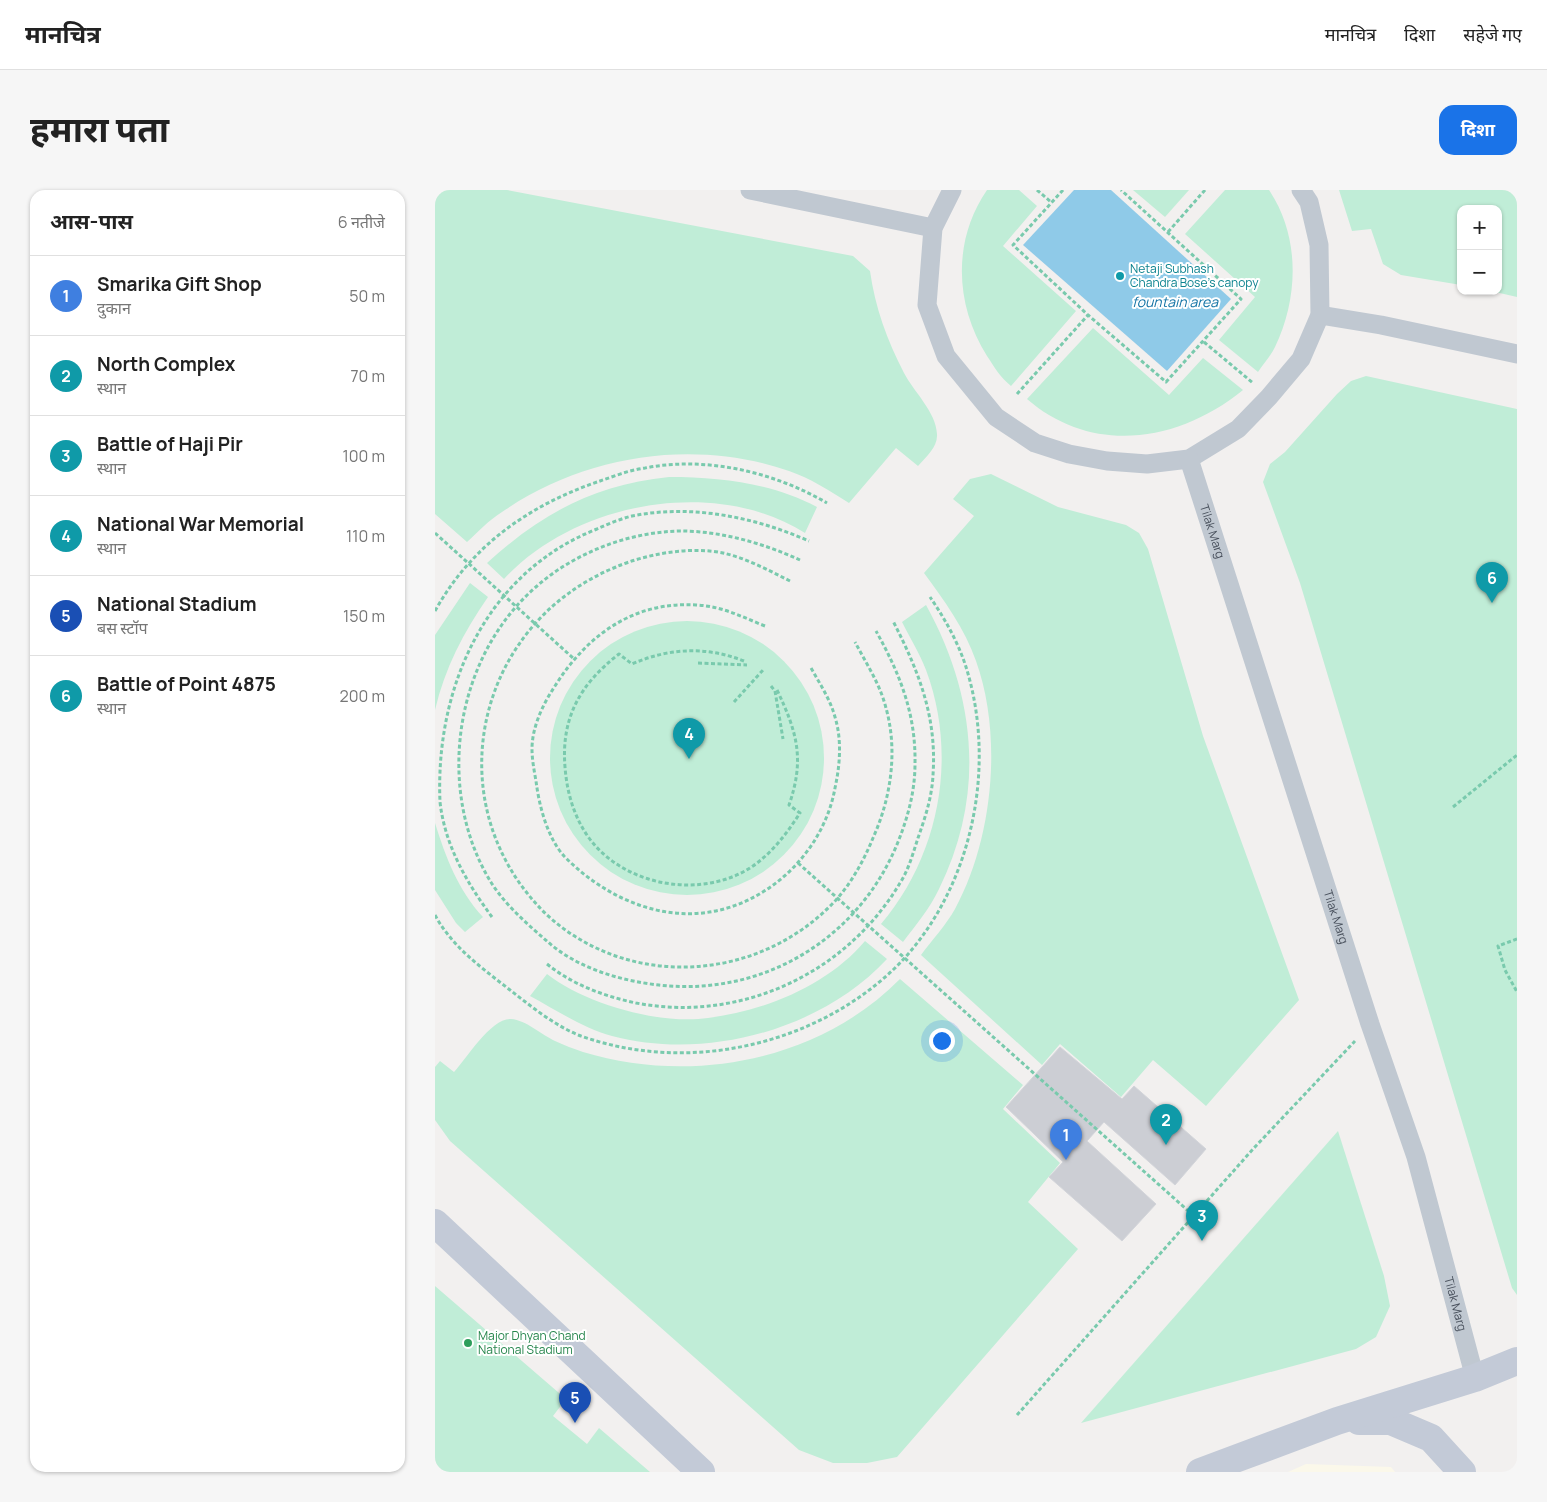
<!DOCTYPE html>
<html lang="hi">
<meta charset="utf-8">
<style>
:root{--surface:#fff;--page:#f6f6f6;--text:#222;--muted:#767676;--line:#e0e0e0;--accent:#1a73e8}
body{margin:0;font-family:Manrope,"Noto Sans Devanagari",sans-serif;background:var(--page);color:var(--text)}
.controls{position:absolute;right:15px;top:15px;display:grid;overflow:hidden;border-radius:10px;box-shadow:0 1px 4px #0004}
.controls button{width:45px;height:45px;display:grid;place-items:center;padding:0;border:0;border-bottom:1px solid var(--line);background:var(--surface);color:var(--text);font:25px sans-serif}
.you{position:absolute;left:506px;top:850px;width:18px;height:18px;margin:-12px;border:4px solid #fff;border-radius:50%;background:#1a73e8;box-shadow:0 0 0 8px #1a73e833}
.badge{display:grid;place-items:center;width:32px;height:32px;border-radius:50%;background:var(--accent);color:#fff;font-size:16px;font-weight:700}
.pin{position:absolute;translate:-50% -41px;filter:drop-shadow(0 1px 2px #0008)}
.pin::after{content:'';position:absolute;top:26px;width:18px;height:15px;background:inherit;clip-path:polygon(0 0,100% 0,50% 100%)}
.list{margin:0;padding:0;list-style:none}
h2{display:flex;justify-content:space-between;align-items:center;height:65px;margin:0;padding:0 20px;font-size:21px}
h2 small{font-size:16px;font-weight:400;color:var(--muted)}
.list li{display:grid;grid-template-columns:32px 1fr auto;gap:15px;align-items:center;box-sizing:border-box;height:80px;padding:0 20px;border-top:1px solid var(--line)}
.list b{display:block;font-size:19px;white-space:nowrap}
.list p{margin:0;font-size:16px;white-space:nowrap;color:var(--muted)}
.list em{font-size:16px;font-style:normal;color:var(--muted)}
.map{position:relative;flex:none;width:1082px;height:1282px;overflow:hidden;border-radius:15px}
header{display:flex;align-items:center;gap:30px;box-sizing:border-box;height:70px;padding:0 25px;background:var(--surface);border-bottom:1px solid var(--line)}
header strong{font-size:24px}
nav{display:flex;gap:28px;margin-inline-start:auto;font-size:18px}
.intro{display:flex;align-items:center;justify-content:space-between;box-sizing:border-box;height:120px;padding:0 30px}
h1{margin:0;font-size:35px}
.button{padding:12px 22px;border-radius:15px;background:var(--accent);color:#fff;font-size:18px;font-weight:700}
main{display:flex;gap:30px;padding:0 30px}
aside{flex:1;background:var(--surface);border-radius:15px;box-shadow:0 1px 4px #0004}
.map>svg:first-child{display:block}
.commercial{fill:#fbf8ea}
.green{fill:#c0edd7}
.water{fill:#8fcae8}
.building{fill:#ccced4;stroke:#d3d5da}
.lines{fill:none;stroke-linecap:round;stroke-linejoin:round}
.path{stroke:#79caad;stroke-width:3;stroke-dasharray:4 2.5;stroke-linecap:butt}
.pedestrian{stroke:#c0c8d1;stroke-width:19}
.secondary{stroke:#c3cad7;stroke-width:28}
.culture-dot{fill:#0f9aa8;stroke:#fff;stroke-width:2}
.leisure-dot{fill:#2e9e5b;stroke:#fff;stroke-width:2}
.labels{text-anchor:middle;stroke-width:4;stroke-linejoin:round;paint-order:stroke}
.culture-label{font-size:12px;fill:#0d838f;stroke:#fff;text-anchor:start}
.street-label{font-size:12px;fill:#48505c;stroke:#fff}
.leisure-label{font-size:12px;fill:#27864d;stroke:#fff;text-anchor:start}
.water-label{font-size:14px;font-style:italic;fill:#1273a5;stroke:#fff}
</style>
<header>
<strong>मानचित्र</strong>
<nav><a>मानचित्र</a><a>दिशा</a><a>सहेजे गए</a></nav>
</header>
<div class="intro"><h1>हमारा पता</h1><a class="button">दिशा</a></div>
<main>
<aside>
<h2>आस-पास<small>6 नतीजे</small></h2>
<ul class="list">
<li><span class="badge" style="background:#3f7fe0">1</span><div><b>Smarika Gift Shop</b><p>दुकान</p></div><em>50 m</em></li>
<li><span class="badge" style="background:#0f9aa8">2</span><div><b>North Complex</b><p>स्थान</p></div><em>70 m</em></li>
<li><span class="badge" style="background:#0f9aa8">3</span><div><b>Battle of Haji Pir</b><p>स्थान</p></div><em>100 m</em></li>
<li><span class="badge" style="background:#0f9aa8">4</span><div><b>National War Memorial</b><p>स्थान</p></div><em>110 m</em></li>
<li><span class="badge" style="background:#1a4fb4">5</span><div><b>National Stadium</b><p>बस स्टॉप</p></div><em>150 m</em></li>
<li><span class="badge" style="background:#0f9aa8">6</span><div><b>Battle of Point 4875</b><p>स्थान</p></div><em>200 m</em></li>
</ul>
</aside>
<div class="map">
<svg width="1082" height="1282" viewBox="0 0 1082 1282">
<rect width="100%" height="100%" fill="#f2f0ef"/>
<polygon class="commercial" points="871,1274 956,1277 960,1282 853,1282"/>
<g class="green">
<path d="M0,0h72l346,66 17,15c5,36 17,69 34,102 10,19 32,39 33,61 1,13 -11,23 -19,32l-22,-18 -47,55c-19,-12 -39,-25 -60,-32 -96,-33 -204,-16 -287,41 -13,8 -24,20 -35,30l-32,-28z"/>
<path d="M552,0h32l18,16 -34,40 73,65 -65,75c-11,-9 -16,-18 -24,-30 -32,-51 -35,-115 0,-166z"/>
<polygon points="698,0 754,0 730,27"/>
<path d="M790,0h44c31,46 30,107 6,157 -4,9 -12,17 -17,25l-39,-32 36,-43 -70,-63z"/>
<polygon points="904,0 1082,0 1082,107 1056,101 1063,101 1063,19 1026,19 1026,95 966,85 948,74 936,39 917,41"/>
<path d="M658,138l76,67 34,-37 40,32c-64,52 -150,66 -216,9z"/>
<polygon points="931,186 1082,219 1082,1105 1077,1098 865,393 828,292 835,274 850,262 902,204 916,191"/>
<path d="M556,284l67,33 68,18 13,8 9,16 55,187 96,264 -93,106 -53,-46 -32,37 -61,-53 -18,21 -121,-110c11,-15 25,-30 34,-46 38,-70 48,-173 21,-248 -11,-32 -32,-61 -52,-88l50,-57 -21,-17 17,-20z"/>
<path d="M234,287c52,0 102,6 148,30l-12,26c-90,-57 -230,-31 -301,46l-17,-16c55,-50 107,-78 182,-86z"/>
<path d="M35,393l18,14c-25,36 -43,71 -53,113v-75z"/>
<path d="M491,415c50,90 60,189 13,284 -9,19 -23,36 -36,53l-22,-18c59,-69 77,-169 45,-254 -6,-16 -16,-32 -24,-48z"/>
<circle cx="252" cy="568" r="137"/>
<path d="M0,633c11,35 23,67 48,94l-18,15 -9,-9 -21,-33z"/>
<path d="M430,751l22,18c-66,71 -181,102 -275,77 -29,-8 -56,-26 -82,-40l17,-22c38,30 113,51 161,44 57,-7 120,-33 157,-77z"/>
<path d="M465,789l123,106 -20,24 57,54 -32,39 50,47 -181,208 -30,6h-34l-34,-13 -349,-309 -15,-21v-53l5,-6 14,11c13,-14 37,-54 57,-53 15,1 31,16 44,22 9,4 19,8 28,11 109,33 236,9 317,-73z"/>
<polygon points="903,941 949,1086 955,1116 941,1147 921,1159 646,1233"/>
<polygon points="0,1096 131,1209 118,1226 152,1254 164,1238 215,1282 0,1282"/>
</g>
<polygon class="water" points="639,0 676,0 796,109 732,181 588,55"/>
<polygon class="building" points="625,857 687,909 699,896 771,959 740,995 669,932 652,951 721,1014 687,1051 614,987 628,972 571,917"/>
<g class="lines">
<g class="path">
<polyline points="602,0 616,12"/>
<polyline points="628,0 578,55 653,125 731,192 806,109 686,0"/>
<polyline points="733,42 770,0"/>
<polyline points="769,152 818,193"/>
<polyline points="582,204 653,125"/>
<polyline points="0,343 138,468"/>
<path d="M365,370c-39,-18 -92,-33 -136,-28 -45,4 -93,24 -127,54 -82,70 -102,201 -48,293 14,24 38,45 59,63 29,26 73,39 111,43 104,12 200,-46 239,-143 10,-25 17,-51 17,-78 1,-50 -15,-90 -39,-133"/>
<path d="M355,391c-22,-11 -44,-23 -67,-28 -33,-7 -77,1 -107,14 -143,58 -181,240 -69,348 83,76 213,67 289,-15 16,-18 28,-40 37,-62 18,-40 25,-87 13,-130 -6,-24 -20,-45 -31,-66"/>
<path d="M0,421c36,-65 93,-105 162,-129 15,-5 32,-12 48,-14 61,-12 129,4 182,35"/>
<path d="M330,436c-23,-9 -43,-20 -69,-21 -62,-4 -109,30 -141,81 -12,18 -23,41 -23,63 0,10 2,21 4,32 3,24 11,56 28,75 29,30 69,53 111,57 76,8 147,-52 160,-125 5,-23 7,-48 0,-71 -5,-18 -15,-33 -24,-49"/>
<path d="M309,471c-38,-15 -75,-13 -112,3l-13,-10c-39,30 -58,64 -54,113 2,26 9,50 24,71 36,49 114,62 164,28 20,-14 34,-33 47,-53l-11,-8c16,-46 8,-73 -12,-115"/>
<polyline points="263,473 312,475"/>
<polyline points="336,496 340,501 348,549"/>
<polyline points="299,512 328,480"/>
<polyline points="1018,617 1082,565"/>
<polyline points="363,673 759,1026"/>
<path d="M0,725c17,32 47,53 75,75 22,17 45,36 71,46 106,38 233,10 314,-68 76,-75 103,-199 71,-301 -8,-25 -21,-48 -36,-70"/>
<path d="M57,727c-25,-34 -47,-71 -52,-115 -5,-116 47,-230 157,-273 11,-5 23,-10 35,-13 60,-12 122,1 177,25"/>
<polyline points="1082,749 1063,756 1070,780 1082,802"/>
<path d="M112,774c26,21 57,32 89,39 104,20 210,-29 264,-120 9,-14 13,-30 18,-45 7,-20 14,-41 15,-63 4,-58 -14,-103 -40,-154"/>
<polyline points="582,1225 818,959 920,851"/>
</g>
<g class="pedestrian">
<polyline points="315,0 498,38"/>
<polyline points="517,0 498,38 492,115 511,166 561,227 600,253 634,264 672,271 712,274 754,269 803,239 834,207 866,169 885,125 884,55 874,12 866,0"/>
<polyline points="885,125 946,135 1082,164"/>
<path id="s1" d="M754,269l181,565 46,133 59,221"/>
</g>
<g class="secondary">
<polyline points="0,1033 266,1282"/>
<polyline points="924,1231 956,1231 996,1248 1027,1282"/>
<polyline points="765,1282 902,1231 1040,1188 1082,1171"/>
</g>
</g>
<circle class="culture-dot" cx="685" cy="86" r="5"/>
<circle class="leisure-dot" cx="33" cy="1153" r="5"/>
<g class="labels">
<g class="culture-label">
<text x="695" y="83">Netaji Subhash<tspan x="695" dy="14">Chandra Bose's canopy</tspan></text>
</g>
<g class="street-label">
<text dy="4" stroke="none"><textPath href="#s1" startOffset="76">Tilak Marg</textPath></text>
<text dy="4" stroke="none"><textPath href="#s1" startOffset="481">Tilak Marg</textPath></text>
<text dy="4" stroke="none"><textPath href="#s1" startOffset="886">Tilak Marg</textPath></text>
</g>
<g class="leisure-label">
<text x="43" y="1150">Major Dhyan Chand<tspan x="43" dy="14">National Stadium</tspan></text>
</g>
<g class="water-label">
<text x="740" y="117">fountain area</text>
</g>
</g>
</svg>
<div class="controls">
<button>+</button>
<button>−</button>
</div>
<div class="you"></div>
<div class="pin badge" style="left:631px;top:970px;background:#3f7fe0">1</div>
<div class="pin badge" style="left:731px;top:955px;background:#0f9aa8">2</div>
<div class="pin badge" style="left:767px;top:1051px;background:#0f9aa8">3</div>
<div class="pin badge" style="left:254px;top:569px;background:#0f9aa8">4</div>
<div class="pin badge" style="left:140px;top:1233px;background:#1a4fb4">5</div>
<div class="pin badge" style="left:1057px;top:413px;background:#0f9aa8">6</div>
</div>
</main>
